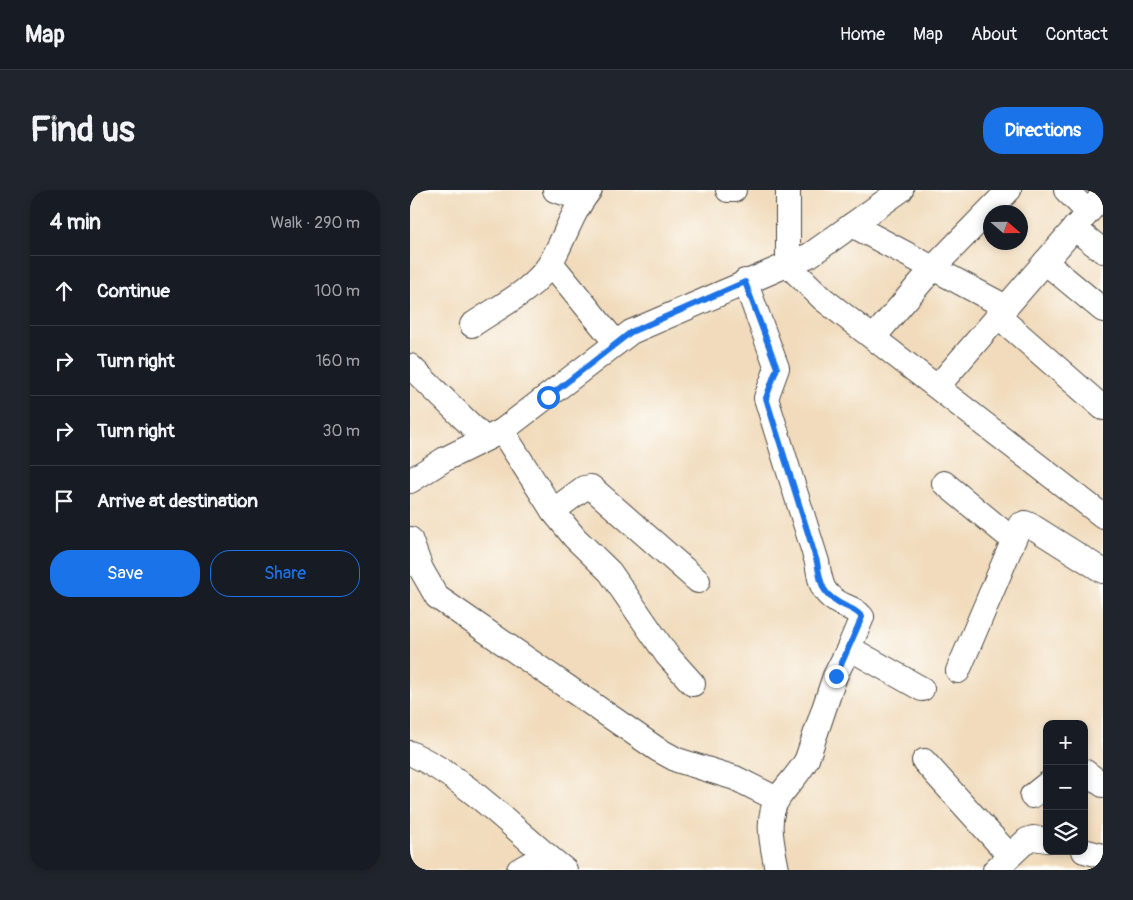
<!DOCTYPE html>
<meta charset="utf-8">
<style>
:root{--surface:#171b24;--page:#20242c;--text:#f1f3f6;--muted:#9ea1a6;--line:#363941;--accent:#1a73e8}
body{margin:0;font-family:Pangolin,sans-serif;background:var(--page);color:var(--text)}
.controls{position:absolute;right:15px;bottom:15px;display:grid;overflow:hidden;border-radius:10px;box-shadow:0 2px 8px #0003}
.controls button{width:45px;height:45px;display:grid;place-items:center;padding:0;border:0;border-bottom:1px solid var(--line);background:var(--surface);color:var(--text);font:25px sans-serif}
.compass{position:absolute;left:573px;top:15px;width:45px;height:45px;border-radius:50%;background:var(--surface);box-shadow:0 2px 8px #0003;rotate:110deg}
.stop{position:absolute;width:15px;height:15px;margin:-11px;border:4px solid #1a73e8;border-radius:50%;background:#fff}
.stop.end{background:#1a73e8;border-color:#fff;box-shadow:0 1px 5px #0008}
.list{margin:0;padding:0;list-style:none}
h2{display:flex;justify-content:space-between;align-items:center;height:65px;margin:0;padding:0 20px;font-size:21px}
h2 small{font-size:16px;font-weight:400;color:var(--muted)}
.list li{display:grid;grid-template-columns:32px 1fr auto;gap:15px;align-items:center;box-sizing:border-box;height:70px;padding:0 20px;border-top:1px solid var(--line)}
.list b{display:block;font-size:19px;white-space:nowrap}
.list em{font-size:16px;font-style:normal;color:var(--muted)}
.actions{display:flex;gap:10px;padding:15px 20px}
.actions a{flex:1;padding:11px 0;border:1px solid var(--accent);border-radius:20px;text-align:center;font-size:18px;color:var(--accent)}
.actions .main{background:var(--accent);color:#fff}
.icon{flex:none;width:28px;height:28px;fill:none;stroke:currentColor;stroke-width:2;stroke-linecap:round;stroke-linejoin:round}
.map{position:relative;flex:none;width:693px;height:680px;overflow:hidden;border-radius:20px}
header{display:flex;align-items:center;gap:30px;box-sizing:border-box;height:70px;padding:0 25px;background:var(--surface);border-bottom:1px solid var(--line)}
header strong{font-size:24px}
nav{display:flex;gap:28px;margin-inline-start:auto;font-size:18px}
.intro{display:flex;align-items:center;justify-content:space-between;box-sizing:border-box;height:120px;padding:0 30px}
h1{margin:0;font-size:35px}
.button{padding:12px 22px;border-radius:20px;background:var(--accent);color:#fff;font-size:18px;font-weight:700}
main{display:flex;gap:30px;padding:0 30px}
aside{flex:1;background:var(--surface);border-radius:20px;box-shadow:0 2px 8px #0003}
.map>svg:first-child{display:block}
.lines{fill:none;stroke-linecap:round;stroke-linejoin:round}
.minor-casing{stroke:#494541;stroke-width:26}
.minor{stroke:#fff;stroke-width:24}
.route{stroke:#1a73e8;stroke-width:6}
</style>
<header>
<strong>Map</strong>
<nav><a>Home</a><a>Map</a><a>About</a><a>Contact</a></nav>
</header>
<div class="intro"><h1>Find us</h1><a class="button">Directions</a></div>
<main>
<aside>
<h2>4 min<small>Walk · 290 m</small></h2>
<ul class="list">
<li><svg class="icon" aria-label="ahead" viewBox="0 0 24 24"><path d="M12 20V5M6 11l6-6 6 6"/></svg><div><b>Continue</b></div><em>100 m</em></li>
<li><svg class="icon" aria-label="right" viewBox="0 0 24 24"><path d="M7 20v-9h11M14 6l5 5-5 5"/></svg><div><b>Turn right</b></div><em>160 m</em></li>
<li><svg class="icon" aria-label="right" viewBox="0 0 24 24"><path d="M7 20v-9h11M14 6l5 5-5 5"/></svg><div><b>Turn right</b></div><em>30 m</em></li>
<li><svg class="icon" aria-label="arrive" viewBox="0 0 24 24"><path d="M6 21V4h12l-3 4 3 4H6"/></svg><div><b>Arrive at destination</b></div></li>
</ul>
<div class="actions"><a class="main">Save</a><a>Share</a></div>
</aside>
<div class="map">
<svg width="693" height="680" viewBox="0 0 693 680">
<rect width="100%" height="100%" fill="#fdfcf7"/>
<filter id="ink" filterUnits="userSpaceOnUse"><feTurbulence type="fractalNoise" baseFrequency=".02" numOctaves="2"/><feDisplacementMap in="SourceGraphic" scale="10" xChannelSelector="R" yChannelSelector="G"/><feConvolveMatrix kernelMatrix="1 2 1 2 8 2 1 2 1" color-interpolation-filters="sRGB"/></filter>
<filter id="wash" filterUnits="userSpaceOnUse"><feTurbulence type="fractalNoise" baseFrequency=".0096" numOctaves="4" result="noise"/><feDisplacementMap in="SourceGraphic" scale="20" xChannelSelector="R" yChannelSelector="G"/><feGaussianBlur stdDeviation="1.12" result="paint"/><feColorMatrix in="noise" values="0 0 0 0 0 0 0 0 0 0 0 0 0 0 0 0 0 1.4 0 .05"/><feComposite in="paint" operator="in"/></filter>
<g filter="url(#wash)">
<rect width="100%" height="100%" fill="#f1dbbc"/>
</g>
<g filter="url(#ink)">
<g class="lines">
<g class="minor-casing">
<g id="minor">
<polyline points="145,0 173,9"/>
<polyline points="318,0 324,0"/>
<polyline points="378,0 378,75 413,109 693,326"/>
<polyline points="656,0 678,22"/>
<polyline points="442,35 596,117"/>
<polyline points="664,38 693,61"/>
<polyline points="635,72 693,120"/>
<polyline points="141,73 206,153"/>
<path d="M335,91l32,87 -11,30 51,164c4,24 5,33 28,44 7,3 12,5 17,11l-13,31"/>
<polyline points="588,126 693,218"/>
<path d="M62,135c26,-18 63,-35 79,-63 14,-24 21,-51 39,-72"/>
<polyline points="464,147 523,78 599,0"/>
<polyline points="0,176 75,249"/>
<polyline points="528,196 693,5"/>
<polyline points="92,241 143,321 165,348 200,382 257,465 283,494"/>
<polyline points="0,291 35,269 92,241 221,142 400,65 491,0"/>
<polyline points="534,293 603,350"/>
<polyline points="143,321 174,298 181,297 288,391"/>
<polyline points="0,349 11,379 27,407 247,559 267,570 325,588 367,609"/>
<polyline points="548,481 610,335 615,333 620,335 693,381"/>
<path d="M0,563c61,28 103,77 155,117"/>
<polyline points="514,571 599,665"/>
<polyline points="674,581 693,595"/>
<polyline points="622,606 637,594"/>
<polyline points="674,661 693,666"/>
<polyline points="109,680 136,665"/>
<path d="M367,680c-4,-23 -13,-52 2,-73 9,-13 21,-24 28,-38l28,-83 14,-28 73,41"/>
<polyline points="585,680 617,650 623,648 637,650"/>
</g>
</g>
<use href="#minor" class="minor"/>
</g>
</g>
<g class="lines" filter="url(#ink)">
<path class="route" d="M138,207l83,-65 114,-50 32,86 -11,30 51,164c4,24 5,33 28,44 7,3 12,5 17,11l-26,59"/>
</g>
</svg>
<div class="controls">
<button>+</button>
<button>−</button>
<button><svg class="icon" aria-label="layers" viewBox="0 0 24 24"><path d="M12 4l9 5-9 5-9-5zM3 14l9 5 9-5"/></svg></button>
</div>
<svg class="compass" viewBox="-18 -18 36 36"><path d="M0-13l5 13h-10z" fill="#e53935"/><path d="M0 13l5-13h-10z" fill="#9ea1a6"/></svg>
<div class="stop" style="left:138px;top:207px"></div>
<div class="stop end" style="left:426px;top:486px"></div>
</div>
</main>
